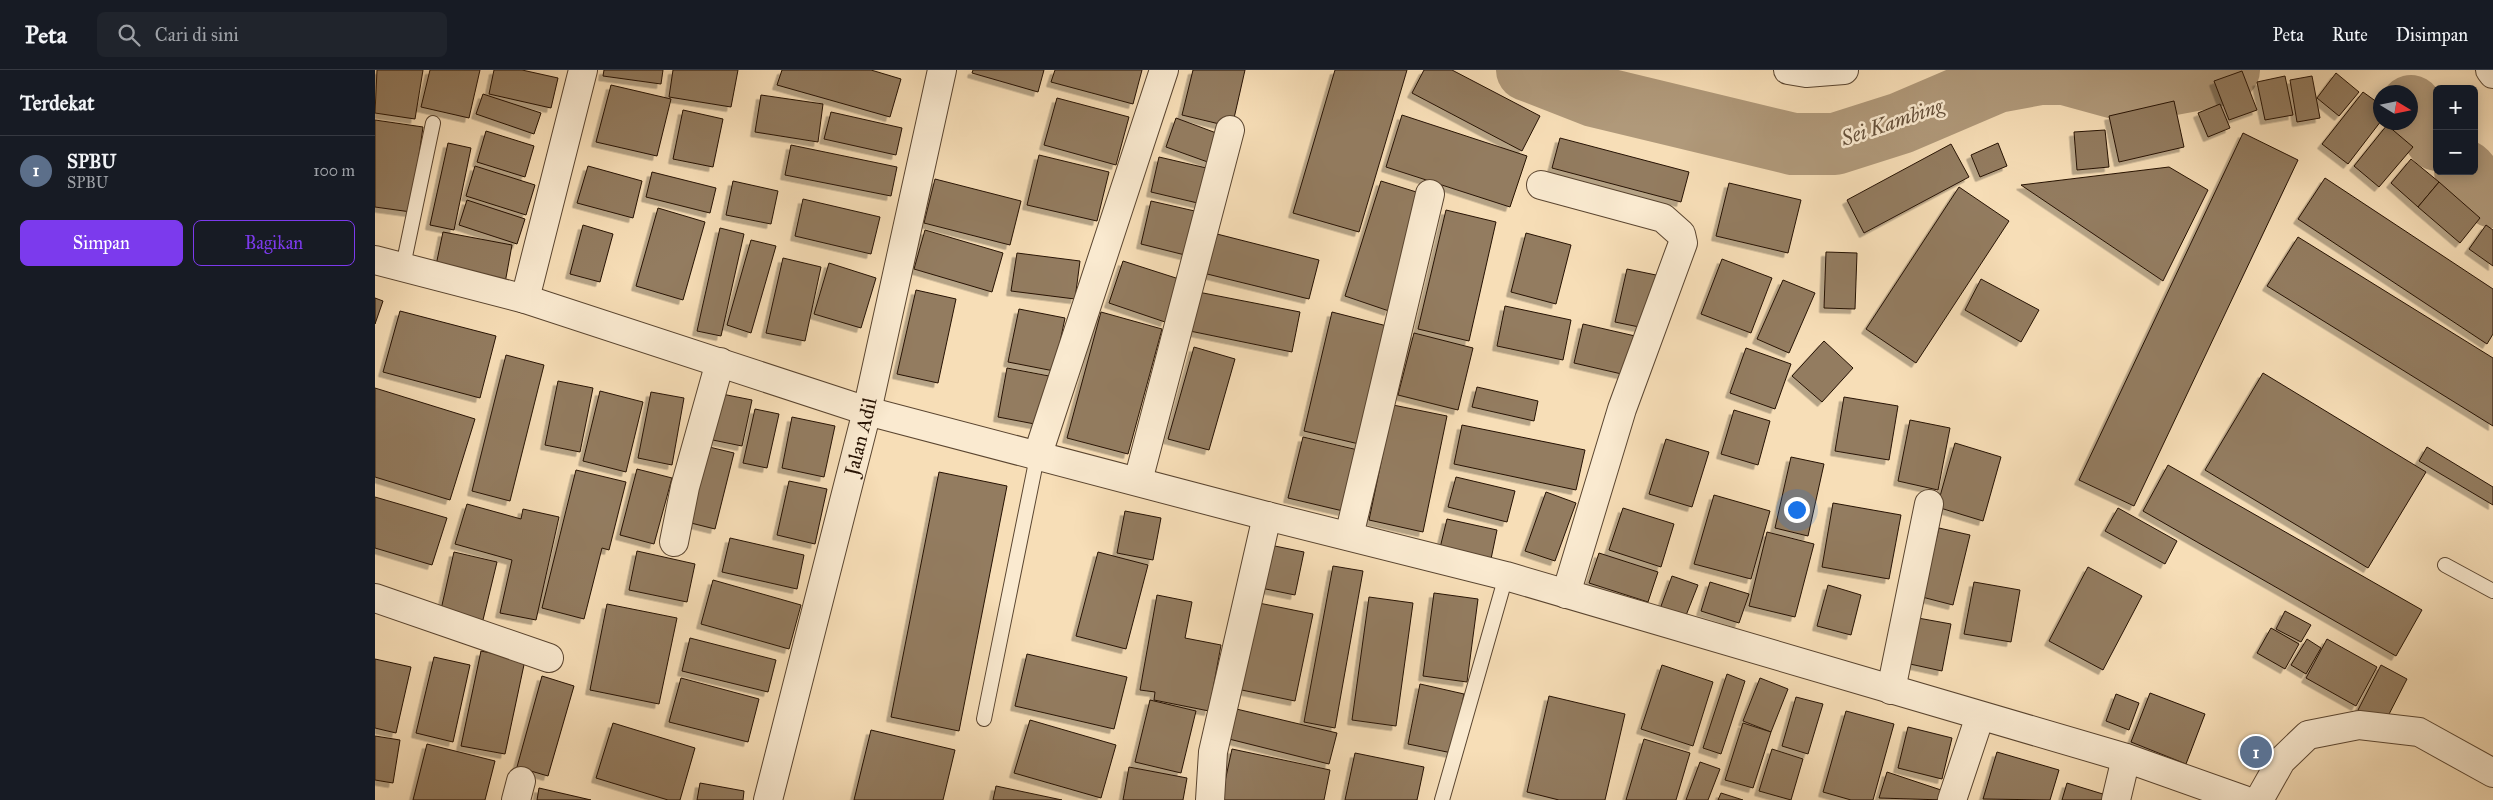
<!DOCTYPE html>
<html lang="id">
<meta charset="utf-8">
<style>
:root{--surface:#171b24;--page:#20242c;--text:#f1f3f6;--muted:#9ea1a6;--line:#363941;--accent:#7c3aed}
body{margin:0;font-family:"IM FELL Great Primer",serif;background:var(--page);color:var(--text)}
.controls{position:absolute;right:15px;top:15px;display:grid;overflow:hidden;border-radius:8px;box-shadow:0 2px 12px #0003}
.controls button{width:45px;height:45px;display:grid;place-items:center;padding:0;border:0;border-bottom:1px solid var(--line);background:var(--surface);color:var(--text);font:25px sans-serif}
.compass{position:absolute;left:1998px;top:15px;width:45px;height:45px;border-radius:50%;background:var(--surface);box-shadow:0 2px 12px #0003;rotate:100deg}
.you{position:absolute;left:1421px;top:439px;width:18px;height:18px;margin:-12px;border:4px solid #fff;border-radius:50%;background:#1a73e8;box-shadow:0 0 0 8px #1a73e833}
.badge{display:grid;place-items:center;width:32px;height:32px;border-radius:50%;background:var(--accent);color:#fff;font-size:16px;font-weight:700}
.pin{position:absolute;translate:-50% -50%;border:2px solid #fff;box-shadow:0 1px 5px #0006}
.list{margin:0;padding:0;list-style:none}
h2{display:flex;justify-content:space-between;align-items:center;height:65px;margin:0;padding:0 20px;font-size:21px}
h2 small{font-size:16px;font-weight:400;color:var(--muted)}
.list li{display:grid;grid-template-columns:32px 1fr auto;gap:15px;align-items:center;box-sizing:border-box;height:70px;padding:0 20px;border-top:1px solid var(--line)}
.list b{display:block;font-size:19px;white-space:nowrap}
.list p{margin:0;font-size:16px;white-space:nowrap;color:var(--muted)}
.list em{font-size:16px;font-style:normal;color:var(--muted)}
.actions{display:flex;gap:10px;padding:15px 20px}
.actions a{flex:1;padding:11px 0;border:1px solid var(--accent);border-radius:8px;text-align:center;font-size:18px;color:var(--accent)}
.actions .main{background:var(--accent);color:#fff}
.icon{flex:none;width:28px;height:28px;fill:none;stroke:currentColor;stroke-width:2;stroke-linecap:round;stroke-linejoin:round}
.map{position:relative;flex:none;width:2118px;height:730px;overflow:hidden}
header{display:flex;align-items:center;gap:30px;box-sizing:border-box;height:70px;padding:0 25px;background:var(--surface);border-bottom:1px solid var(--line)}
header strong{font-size:24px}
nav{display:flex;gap:28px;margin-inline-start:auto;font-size:18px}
.search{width:350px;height:45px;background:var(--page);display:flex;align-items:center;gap:12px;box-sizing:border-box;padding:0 18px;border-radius:8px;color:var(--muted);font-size:19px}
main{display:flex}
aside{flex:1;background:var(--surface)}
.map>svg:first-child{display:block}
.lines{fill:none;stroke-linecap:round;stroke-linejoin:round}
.river{stroke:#b0997a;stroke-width:62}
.building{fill:#937c61;stroke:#261203;filter:url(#shadow)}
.lane-casing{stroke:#5a4530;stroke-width:16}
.street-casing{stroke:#5a4530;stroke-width:30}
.lane{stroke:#faead0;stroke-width:14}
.street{stroke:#faead0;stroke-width:28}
.labels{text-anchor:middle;stroke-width:5;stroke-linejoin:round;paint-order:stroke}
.street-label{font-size:20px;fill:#261203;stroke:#faead0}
.water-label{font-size:21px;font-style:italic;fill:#644f39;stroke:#faead0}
</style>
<header>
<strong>Peta</strong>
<div class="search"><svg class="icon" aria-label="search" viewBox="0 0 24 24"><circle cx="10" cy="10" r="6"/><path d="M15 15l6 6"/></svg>Cari di sini</div>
<nav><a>Peta</a><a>Rute</a><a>Disimpan</a></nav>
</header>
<main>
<aside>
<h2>Terdekat<small></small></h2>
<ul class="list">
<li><span class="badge" style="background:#5c6f8a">1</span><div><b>SPBU</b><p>SPBU</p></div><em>100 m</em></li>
</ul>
<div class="actions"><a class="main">Simpan</a><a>Bagikan</a></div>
</aside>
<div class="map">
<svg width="2118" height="730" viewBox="0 0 2118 730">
<defs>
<filter id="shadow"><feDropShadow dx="-4.5" dy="4.5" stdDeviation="0" flood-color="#0004"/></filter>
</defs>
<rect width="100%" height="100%" fill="#f7deb7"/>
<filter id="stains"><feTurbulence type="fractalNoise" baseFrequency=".004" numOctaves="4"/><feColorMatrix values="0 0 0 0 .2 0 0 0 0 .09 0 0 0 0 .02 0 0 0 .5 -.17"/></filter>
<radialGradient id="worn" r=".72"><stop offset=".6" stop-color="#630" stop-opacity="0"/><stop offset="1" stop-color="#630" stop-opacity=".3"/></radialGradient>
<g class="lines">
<g class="river">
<polyline points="1152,0 1219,26 1418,74 1460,74 1526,53 1622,12 1665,4 1690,4 1741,18 1788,16 1836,7 1854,0"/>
<polyline points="2036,36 2062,70"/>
<polyline points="2090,101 2104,117 2118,127"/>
</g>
</g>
<g class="building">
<polygon points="2,0 48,0 40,49 0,43"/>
<polygon points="55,0 105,0 94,48 46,37"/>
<polygon points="119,0 147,0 183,8 176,38 114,24"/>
<polygon points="229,0 288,0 286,14 228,6"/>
<polygon points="298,0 363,0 356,37 294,27"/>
<polygon points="407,0 496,0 526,9 515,47 402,15"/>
<polygon points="598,0 669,0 663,22 597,3"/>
<polygon points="680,0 767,0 758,34 676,12"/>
<polygon points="818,0 870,0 857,57 807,45"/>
<polygon points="960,0 1032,0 984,162 918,143"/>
<polygon points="1049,0 1077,0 1165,46 1147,81 1037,23"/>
<polygon points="1867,1 1882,40 1854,50 1839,11"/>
<polygon points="1961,3 1984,22 1964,46 1942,28"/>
<polygon points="1910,6 1918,45 1890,50 1882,12"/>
<polygon points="1937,6 1945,48 1922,52 1915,10"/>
<polygon points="236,15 296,29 282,86 221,72"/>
<polygon points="1988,22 2006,35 2006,51 1973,94 1947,74"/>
<polygon points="108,24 166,43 159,64 101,44"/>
<polygon points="386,25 448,34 443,72 380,62"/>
<polygon points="682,28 754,47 741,95 669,75"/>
<polygon points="1799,31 1809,77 1744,92 1734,46"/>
<polygon points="1845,34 1855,58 1833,67 1823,43"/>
<polygon points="308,40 348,49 338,97 298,89"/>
<polygon points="456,42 527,58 521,85 449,69"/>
<polygon points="1027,45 1152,86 1135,137 1011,97"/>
<polygon points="801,48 852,67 841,95 791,77"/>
<polygon points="0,50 48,57 36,142 0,137"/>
<polygon points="2012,55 2038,77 2004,117 1979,96"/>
<polygon points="1730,60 1734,97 1702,100 1699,62"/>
<polygon points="111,61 159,76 150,107 102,92"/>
<polygon points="1868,63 1923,90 1759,436 1704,410"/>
<polygon points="1185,68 1314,102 1306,132 1177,98"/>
<polygon points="73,73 96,78 79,160 55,155"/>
<polygon points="1623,73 1632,96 1605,107 1596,85"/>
<polygon points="1576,74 1594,107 1489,163 1472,130"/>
<polygon points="416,75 522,97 516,126 410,105"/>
<polygon points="664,85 734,102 722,151 652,135"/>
<polygon points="784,87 840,100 831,135 776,122"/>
<polygon points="2036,89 2064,112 2043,137 2016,113"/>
<polygon points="100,96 160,115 151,145 91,126"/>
<polygon points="213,96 267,111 258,148 202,133"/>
<polygon points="1794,97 1833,120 1788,211 1646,115"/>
<polygon points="277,102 341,118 335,143 271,127"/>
<polygon points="1950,108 2118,219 2118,264 2112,274 1923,149"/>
<polygon points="560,109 646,131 635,175 549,153"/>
<polygon points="358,111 403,121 396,154 351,145"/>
<polygon points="1006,111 1051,125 1014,241 970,226"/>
<polygon points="2064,112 2105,148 2085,173 2043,137"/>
<polygon points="1354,113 1426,130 1413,183 1341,166"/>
<polygon points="1584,117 1634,151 1541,293 1491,259"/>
<polygon points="428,129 505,147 496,184 420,166"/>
<polygon points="92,130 150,149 142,174 84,155"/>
<polygon points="776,131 824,142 814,186 766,174"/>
<polygon points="283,138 330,152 308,230 261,216"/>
<polygon points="1071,140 1121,152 1094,271 1043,259"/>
<polygon points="208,155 238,164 225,212 195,204"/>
<polygon points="2111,155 2118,160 2118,196 2094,179"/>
<polygon points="345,158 369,164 346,266 322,261"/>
<polygon points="550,160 628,183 617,222 539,199"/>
<polygon points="68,162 137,175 130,213 60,200"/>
<polygon points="838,163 944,190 934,229 828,203"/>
<polygon points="1151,163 1196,175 1181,234 1136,222"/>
<polygon points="1923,167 2118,288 2118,356 1892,216"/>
<polygon points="376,170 401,176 376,263 352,255"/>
<polygon points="1451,182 1482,183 1480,239 1449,238"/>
<polygon points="642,183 705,191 700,229 636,221"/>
<polygon points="408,188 446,197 430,271 391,263"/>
<polygon points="1347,189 1397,208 1376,263 1326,244"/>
<polygon points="748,191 804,209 790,252 734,233"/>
<polygon points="454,193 501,208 486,258 439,244"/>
<polygon points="1252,199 1281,205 1269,258 1240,252"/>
<polygon points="1606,209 1664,240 1646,272 1590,240"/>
<polygon points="1408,210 1440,223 1414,283 1382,269"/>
<polygon points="541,220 581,229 563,313 522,304"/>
<polygon points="818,221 925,242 917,282 810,260"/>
<polygon points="0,228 8,231 0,254"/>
<polygon points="1130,236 1196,250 1188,290 1122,276"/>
<polygon points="644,239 690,248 679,301 633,292"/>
<polygon points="25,241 121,266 105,328 8,302"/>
<polygon points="726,242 787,259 753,384 692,368"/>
<polygon points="957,242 1012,256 984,374 929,361"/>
<polygon points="1208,254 1260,266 1251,305 1199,293"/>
<polygon points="1039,263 1098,278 1083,340 1023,325"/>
<polygon points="1449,271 1478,298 1447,332 1417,306"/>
<polygon points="819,277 860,289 834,380 793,369"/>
<polygon points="1371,278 1416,294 1400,339 1355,323"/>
<polygon points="131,285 169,295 135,431 97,421"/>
<polygon points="632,298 674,306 665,355 623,347"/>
<polygon points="1888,303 2051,402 1993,498 1830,400"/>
<polygon points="183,311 218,318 205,382 170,375"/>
<polygon points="1102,317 1163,331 1159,351 1097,337"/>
<polygon points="0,318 100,349 75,430 0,407"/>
<polygon points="225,321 268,332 251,402 208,391"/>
<polygon points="276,322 309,328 297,395 263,388"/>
<polygon points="337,322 377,330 367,376 328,368"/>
<polygon points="1469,327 1523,336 1514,390 1460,381"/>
<polygon points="1018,335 1072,346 1048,462 994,450"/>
<polygon points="380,339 404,344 392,398 368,393"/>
<polygon points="1359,340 1395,351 1383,395 1346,384"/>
<polygon points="417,347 460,356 449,407 407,398"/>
<polygon points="1535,350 1575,358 1563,420 1523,411"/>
<polygon points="1087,355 1210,380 1201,420 1079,394"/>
<polygon points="928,367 983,380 968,441 913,428"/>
<polygon points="1291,369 1334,382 1317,437 1274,424"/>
<polygon points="1580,373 1626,387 1608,451 1562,437"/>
<polygon points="326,375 359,383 340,459 308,451"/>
<polygon points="2052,377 2118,417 2118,435 2044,391"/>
<polygon points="1416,387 1449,394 1433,466 1400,458"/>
<polygon points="1793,395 2047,540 2021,586 1768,441"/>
<polygon points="262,399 297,408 279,474 245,465"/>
<polygon points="201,400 251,412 234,480 227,478 209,549 167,538"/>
<polygon points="564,402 632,416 584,661 516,647"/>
<polygon points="1081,407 1140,421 1132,452 1073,437"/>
<polygon points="414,411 452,419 440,474 402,465"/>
<polygon points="1171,422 1201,433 1180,491 1150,481"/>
<polygon points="1339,425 1395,441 1376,509 1319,494"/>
<polygon points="0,427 72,448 57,495 0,478"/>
<polygon points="1458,433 1526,445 1514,509 1447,497"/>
<polygon points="92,434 146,449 148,439 184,447 161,550 125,543 137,490 80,474"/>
<polygon points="1248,438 1299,454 1286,497 1234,480"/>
<polygon points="1743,438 1802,471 1790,494 1730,461"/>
<polygon points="750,441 786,448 778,490 742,483"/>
<polygon points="1072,449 1122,460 1116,489 1065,478"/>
<polygon points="1564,458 1595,465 1578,535 1547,527"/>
<polygon points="1392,462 1439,474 1420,547 1374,536"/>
<polygon points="355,468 429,485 422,519 347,502"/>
<polygon points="890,474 929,482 920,525 881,517"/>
<polygon points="262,481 320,494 312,532 254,520"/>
<polygon points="79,482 122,492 107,554 65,544"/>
<polygon points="723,482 773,495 751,579 701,566"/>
<polygon points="1224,483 1283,502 1273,532 1214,513"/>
<polygon points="958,496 988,501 960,658 929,652"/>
<polygon points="1713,497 1767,526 1728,600 1674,571"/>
<polygon points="1297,506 1323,515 1310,548 1285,539"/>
<polygon points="338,510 426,535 414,579 326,554"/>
<polygon points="1335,512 1374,524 1364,553 1326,541"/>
<polygon points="1599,512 1645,520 1636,572 1589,564"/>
<polygon points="1453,515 1486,525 1476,565 1442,556"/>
<polygon points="1059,523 1103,529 1092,612 1048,606"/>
<polygon points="782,525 817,532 810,568 846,575 834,641 779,630 780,622 765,620"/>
<polygon points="994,527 1038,533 1021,656 977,650"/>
<polygon points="874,531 938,544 920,631 857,618"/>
<polygon points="232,534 302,548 284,634 215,620"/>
<polygon points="1910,541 1936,555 1926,572 1901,559"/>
<polygon points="1543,548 1576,554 1567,601 1535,594"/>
<polygon points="1896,558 1924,574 1910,599 1882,583"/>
<polygon points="315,568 401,590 393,622 307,601"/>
<polygon points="1932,569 1946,578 1931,604 1916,595"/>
<polygon points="1952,569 2002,597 1981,636 1931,608"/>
<polygon points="106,581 150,590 130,684 86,676"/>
<polygon points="652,584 752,607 739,659 640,636"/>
<polygon points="59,587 95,595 78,672 41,663"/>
<polygon points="0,589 36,597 21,663 0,658"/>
<polygon points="1287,595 1338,612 1318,676 1266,659"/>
<polygon points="2006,595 2032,609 2009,654 1983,640"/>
<polygon points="1352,604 1370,611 1346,684 1328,678"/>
<polygon points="167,606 199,616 173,706 142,697"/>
<polygon points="306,608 384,629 373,672 294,652"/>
<polygon points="1385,608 1413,619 1396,662 1368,651"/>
<polygon points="1045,614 1089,624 1077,683 1033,674"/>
<polygon points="1775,623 1830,644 1811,694 1756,672"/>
<polygon points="1741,624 1764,633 1754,660 1731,651"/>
<polygon points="1174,626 1250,644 1230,730 1184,730 1152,722"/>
<polygon points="1421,627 1448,634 1433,684 1407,676"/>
<polygon points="775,630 821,641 806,703 760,692"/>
<polygon points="853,637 962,663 954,694 846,667"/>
<polygon points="1471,641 1519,654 1498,730 1476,730 1448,722"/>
<polygon points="655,650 741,675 726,728 639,703"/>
<polygon points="238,653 320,678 305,730 293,730 221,708"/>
<polygon points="1368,653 1396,662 1378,718 1350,710"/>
<polygon points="1533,657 1577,668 1567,709 1523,698"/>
<polygon points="496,660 580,680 568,730 479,730"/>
<polygon points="0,666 25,670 18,713 0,710"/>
<polygon points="1269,669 1315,683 1301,730 1251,730"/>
<polygon points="52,674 120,691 110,730 38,730"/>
<polygon points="857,679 955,700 949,730 846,730"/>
<polygon points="1397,679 1428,689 1416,730 1384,721"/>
<polygon points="1622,682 1684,700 1675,730 1608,729"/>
<polygon points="980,683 1049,697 1042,730 970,730"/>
<polygon points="1325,692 1345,699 1333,730 1311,730"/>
<polygon points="754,697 812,708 808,730 748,730"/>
<polygon points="1512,702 1572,722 1569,730 1504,728"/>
<polygon points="325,713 369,721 368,730 322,730"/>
<polygon points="1692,713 1731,725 1729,730 1687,730"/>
<polygon points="621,716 687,730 618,730"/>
<polygon points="164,718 216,730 162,730"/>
<polygon points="1346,723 1368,730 1343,730"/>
</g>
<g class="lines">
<g class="lane-casing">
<g id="lane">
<polyline points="28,196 58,53"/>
<polyline points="2070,495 2118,521"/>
<polyline points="609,649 662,387"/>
<polyline points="1067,730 1131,506"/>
</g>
</g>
<g class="street-casing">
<g id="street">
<polyline points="1413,0 1431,3 1469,0"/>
<polyline points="2115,0 2118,4"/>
<polyline points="1166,115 1288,148 1306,164 1308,173 1247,339 1191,524"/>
<polyline points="0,190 150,229 492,341 892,446 1131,506 1751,688 1869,730"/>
<polyline points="150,229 208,0"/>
<polyline points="662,387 789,0"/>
<polyline points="763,411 855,60"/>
<polyline points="974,466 1055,124"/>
<polyline points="299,472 310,417 345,292"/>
<polyline points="0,528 174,588"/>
<polyline points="1516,620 1554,434"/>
<polyline points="141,730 146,711"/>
<path id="s1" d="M393,730l99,-389 75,-341"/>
<polyline points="835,730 838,682 892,446"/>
<polyline points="1577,730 1605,646"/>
<polyline points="1741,730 1751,688"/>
<polyline points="1884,730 1906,691 1933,665 1984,655 2044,662 2118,703"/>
</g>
</g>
<use href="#lane" class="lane"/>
<use href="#street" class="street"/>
</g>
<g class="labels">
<g class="street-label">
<text dy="7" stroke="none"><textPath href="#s1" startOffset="375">Jalan Adil</textPath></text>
</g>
<g class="water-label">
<text transform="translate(1517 52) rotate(-19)" y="7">Sei Kambing</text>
</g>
</g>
<rect width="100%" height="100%" filter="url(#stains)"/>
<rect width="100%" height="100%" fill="url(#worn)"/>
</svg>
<div class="controls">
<button>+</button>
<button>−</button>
</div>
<svg class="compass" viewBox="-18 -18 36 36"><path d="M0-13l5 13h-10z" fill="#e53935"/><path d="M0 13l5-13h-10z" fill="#9ea1a6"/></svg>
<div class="you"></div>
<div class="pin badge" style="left:1881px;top:682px;background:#5c6f8a">1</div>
</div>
</main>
